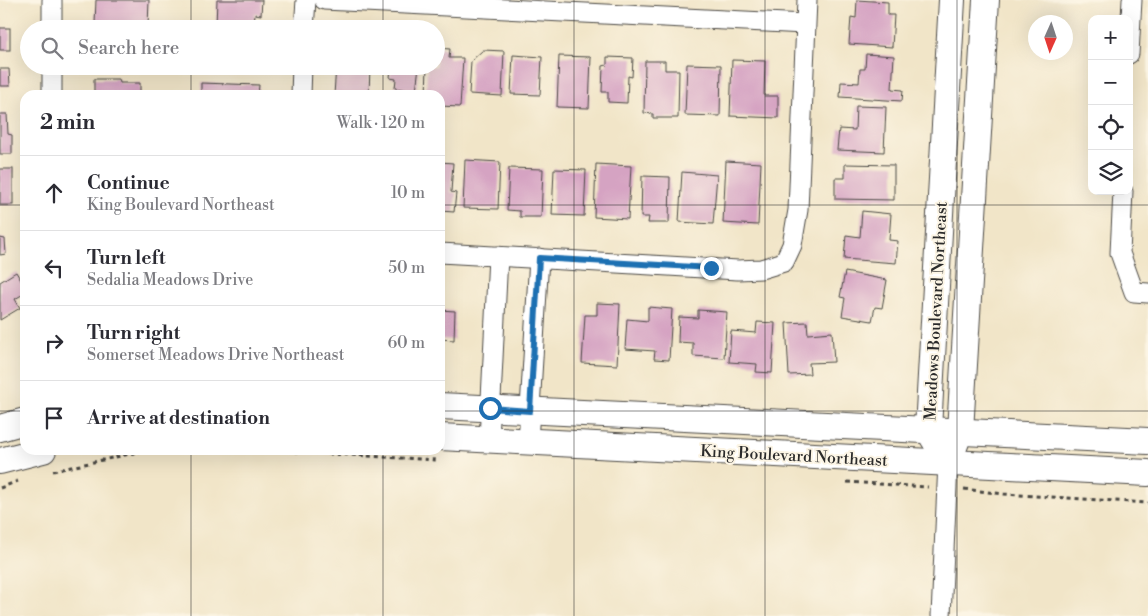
<!DOCTYPE html>
<meta charset="utf-8">
<style>
:root{--surface:#fff;--page:#f7f7f7;--text:#2b2b33;--muted:#7c7c81;--line:#e1e1e2}
body{margin:0;font-family:"Libre Bodoni",serif;background:var(--page);color:var(--text)}
.controls{position:absolute;right:15px;top:15px;display:grid;overflow:hidden;border-radius:10px;box-shadow:0 5px 20px #0002}
.controls button{width:45px;height:45px;display:grid;place-items:center;padding:0;border:0;border-bottom:1px solid var(--line);background:var(--surface);color:var(--text);font:25px sans-serif}
.compass{position:absolute;left:1028px;top:15px;width:45px;height:45px;border-radius:50%;background:var(--surface);box-shadow:0 5px 20px #0002;rotate:183deg}
.stop{position:absolute;width:15px;height:15px;margin:-11px;border:4px solid #1f6fb2;border-radius:50%;background:#fff}
.stop.end{background:#1f6fb2;border-color:#fff;box-shadow:0 1px 5px #0008}
.list{margin:0;padding:0;list-style:none}
h2{display:flex;justify-content:space-between;align-items:center;height:65px;margin:0;padding:0 20px;font-size:21px}
h2 small{font-size:16px;font-weight:400;color:var(--muted)}
.list li{display:grid;grid-template-columns:32px 1fr auto;gap:15px;align-items:center;box-sizing:border-box;height:75px;padding:0 20px;border-top:1px solid var(--line)}
.list b{display:block;font-size:19px;white-space:nowrap}
.list p{margin:0;font-size:16px;white-space:nowrap;color:var(--muted)}
.list em{font-size:16px;font-style:normal;color:var(--muted)}
.icon{flex:none;width:28px;height:28px;fill:none;stroke:currentColor;stroke-width:2;stroke-linecap:round;stroke-linejoin:round}
.map{position:relative;flex:none;width:1148px;height:616px;overflow:hidden}
.search{position:absolute;background:var(--surface);box-shadow:0 5px 20px #0002;left:20px;top:20px;width:425px;height:55px;display:flex;align-items:center;gap:12px;box-sizing:border-box;padding:0 18px;border-radius:28px;color:var(--muted);font-size:19px}
.panel{position:absolute;background:var(--surface);box-shadow:0 5px 20px #0002;left:20px;top:90px;width:425px;height:365px;border-radius:15px}
.map>svg:first-child{display:block}
.building{fill:#d5a3c2}
.lines{fill:none;stroke-linecap:round;stroke-linejoin:round}
.street-casing{stroke:#494743;stroke-width:21}
.secondary-casing{stroke:#494743;stroke-width:28}
.path{stroke:#494743;stroke-width:3;stroke-dasharray:4 4;stroke-linecap:butt}
.street{stroke:#fff;stroke-width:19}
.secondary{stroke:#fff;stroke-width:26}
.route{stroke:#1f6fb2;stroke-width:6}
.grid{fill:none;stroke:#2b2b2b;stroke-width:1;stroke-opacity:0.55}
.labels{text-anchor:middle;stroke-width:4;stroke-linejoin:round;paint-order:stroke}
.street-label{font-size:16px;fill:#2b2b2b;stroke:#fcf5e5}
</style>
<div class="map">
<svg width="1148" height="616" viewBox="0 0 1148 616">
<rect width="100%" height="100%" fill="#fcf5e5"/>
<filter id="ink" filterUnits="userSpaceOnUse"><feTurbulence type="fractalNoise" baseFrequency=".02" numOctaves="2"/><feDisplacementMap in="SourceGraphic" scale="10" xChannelSelector="R" yChannelSelector="G"/><feConvolveMatrix kernelMatrix="1 2 1 2 8 2 1 2 1" color-interpolation-filters="sRGB"/></filter>
<filter id="wash" filterUnits="userSpaceOnUse"><feTurbulence type="fractalNoise" baseFrequency=".0096" numOctaves="4" result="noise"/><feDisplacementMap in="SourceGraphic" scale="20" xChannelSelector="R" yChannelSelector="G"/><feGaussianBlur stdDeviation="1.12" result="paint"/><feColorMatrix in="noise" values="0 0 0 0 0 0 0 0 0 0 0 0 0 0 0 0 0 1.4 0 .05"/><feComposite in="paint" operator="in"/></filter>
<g filter="url(#wash)">
<rect width="100%" height="100%" fill="#f1e5c8"/>
<g id="blocks">
<g class="building">
<polygon points="96,0 149,0 148,26 95,24"/>
<polygon points="217,0 262,0 261,15 255,14 254,25 216,25"/>
<polygon points="857,0 888,2 888,15 894,15 892,47 849,44 851,17 856,18"/>
<rect x="0" y="28" width="10" height="22"/>
<polygon points="436,48 450,49 449,58 463,58 460,107 440,106 440,95 426,95 427,66 436,66"/>
<polygon points="483,50 504,51 502,96 469,94 471,61"/>
<polygon points="866,54 894,56 892,89 903,90 902,101 840,97 841,82 859,83 860,69 865,69"/>
<polygon points="513,55 542,57 540,95 511,94"/>
<polygon points="559,56 591,57 589,108 557,107"/>
<polygon points="607,57 633,58 632,77 628,76 627,103 608,102 608,92 602,92 603,66 607,65"/>
<polygon points="732,60 765,61 764,96 778,96 778,118 730,116"/>
<polygon points="645,61 665,61 665,70 679,70 678,118 653,118 653,114 644,113"/>
<polygon points="687,64 721,65 720,116 685,115"/>
<polygon points="223,66 259,66 259,70 223,68"/>
<polygon points="336,66 370,66 369,95 334,95"/>
<polygon points="391,66 419,66 416,91 395,88 396,79 390,78"/>
<polygon points="0,69 9,69 10,86 0,86"/>
<polygon points="94,79 119,79 120,83 140,83 140,95 94,95"/>
<polygon points="201,83 259,85 258,95 201,95"/>
<polygon points="856,106 886,107 884,152 837,150 839,129 855,130"/>
<polygon points="0,114 7,114 8,134 12,135 12,154 0,154"/>
<polygon points="465,160 500,162 498,209 463,208"/>
<polygon points="726,161 761,163 758,225 723,223"/>
<polygon points="440,162 453,163 451,192 456,193 454,212 440,211"/>
<polygon points="596,164 631,166 628,219 594,217"/>
<polygon points="845,164 894,165 894,200 835,199 835,178 845,178"/>
<polygon points="509,168 543,169 541,217 520,217 520,211 507,210"/>
<rect x="0" y="169" width="13" height="36"/>
<polygon points="554,169 586,170 584,216 552,215"/>
<polygon points="682,172 717,175 713,224 679,222"/>
<polygon points="642,176 670,177 669,223 648,223 649,217 641,217"/>
<polygon points="862,211 891,214 889,240 898,241 896,263 844,259 846,235 860,237"/>
<polygon points="0,238 5,239 6,254 0,255"/>
<polygon points="16,272 25,287 25,293 15,299 20,308 0,320 0,282"/>
<polygon points="845,272 887,280 882,308 875,307 872,321 842,316 845,298 840,297"/>
<polygon points="597,303 620,304 617,365 582,363 585,315 597,315"/>
<polygon points="648,307 672,309 669,360 654,359 655,351 625,349 627,319 648,321"/>
<polygon points="440,310 455,311 454,340 440,339"/>
<polygon points="698,310 727,312 724,358 693,356 693,343 678,342 679,317 698,318"/>
<polygon points="757,322 775,323 772,373 756,372 757,364 729,362 731,331 756,333"/>
<polygon points="807,322 808,334 832,332 834,362 809,363 810,374 789,375 786,323"/>
</g>
</g>
</g>
<g filter="url(#ink)">
<use href="#blocks" fill-opacity="0" stroke="#494743" stroke-width="1"/>
<g class="lines">
<g class="street-casing">
<g id="street">
<polyline points="324,0 805,24"/>
<polyline points="52,29 52,0"/>
<polyline points="304,29 306,0"/>
<polyline points="1129,54 1132,0"/>
<polyline points="52,95 52,66"/>
<polyline points="301,95 302,66"/>
<polyline points="1123,191 1120,253 1134,292 1148,293"/>
<polyline points="440,253 738,270 761,269 784,262 792,245 798,210 807,0"/>
<polyline points="489,440 498,256"/>
<polyline points="528,442 539,258"/>
<polyline points="941,616 948,463"/>
</g>
</g>
<g class="secondary-casing">
<g id="secondary">
<polyline points="440,406 1148,441"/>
<polyline points="0,428 25,421"/>
<polyline points="440,437 1148,473"/>
<polyline points="937,444 928,429 952,0"/>
<polyline points="954,447 960,431 986,0"/>
<polyline points="0,461 43,450"/>
</g>
</g>
<g class="path">
<polyline points="264,450 436,460"/>
<polyline points="53,471 143,451 163,450"/>
<polyline points="847,482 928,487"/>
<polyline points="0,488 18,481"/>
<polyline points="964,489 1004,494 1148,503"/>
</g>
<use href="#street" class="street"/>
<use href="#secondary" class="secondary"/>
</g>
</g>
<g class="lines" filter="url(#ink)">
<polyline class="route" points="490,408 530,411 539,258 711,268"/>
</g>
<path class="grid" d="M191,0v29M383,0v29M574,0v616M765,0v616M957,0v616M191,66v29M383,66v29M0,205h25M440,205h708M0,411h25M440,411h708M191,450v166M383,450v166"/>
<g class="labels">
<g class="street-label">
<text transform="translate(935 311) rotate(-87)" y="6">Meadows Boulevard Northeast</text>
<text transform="translate(794 455) rotate(3)" y="6">King Boulevard Northeast</text>
</g>
</g>
</svg>
<div class="controls">
<button>+</button>
<button>−</button>
<button><svg class="icon" aria-label="locate" viewBox="0 0 24 24"><circle cx="12" cy="12" r="6"/><path d="M12 2v4M12 18v4M2 12h4M18 12h4"/></svg></button>
<button><svg class="icon" aria-label="layers" viewBox="0 0 24 24"><path d="M12 4l9 5-9 5-9-5zM3 14l9 5 9-5"/></svg></button>
</div>
<svg class="compass" viewBox="-18 -18 36 36"><path d="M0-13l5 13h-10z" fill="#e53935"/><path d="M0 13l5-13h-10z" fill="#7c7c81"/></svg>
<div class="stop" style="left:490px;top:408px"></div>
<div class="stop end" style="left:711px;top:268px"></div>
<div class="search"><svg class="icon" aria-label="search" viewBox="0 0 24 24"><circle cx="10" cy="10" r="6"/><path d="M15 15l6 6"/></svg>Search here</div>
<section class="panel">
<h2>2 min<small>Walk · 120 m</small></h2>
<ul class="list">
<li><svg class="icon" aria-label="ahead" viewBox="0 0 24 24"><path d="M12 20V5M6 11l6-6 6 6"/></svg><div><b>Continue</b><p>King Boulevard Northeast</p></div><em>10 m</em></li>
<li><svg class="icon" aria-label="left" viewBox="0 0 24 24"><path d="M17 20v-9H6M10 6l-5 5 5 5"/></svg><div><b>Turn left</b><p>Sedalia Meadows Drive</p></div><em>50 m</em></li>
<li><svg class="icon" aria-label="right" viewBox="0 0 24 24"><path d="M7 20v-9h11M14 6l5 5-5 5"/></svg><div><b>Turn right</b><p>Somerset Meadows Drive Northeast</p></div><em>60 m</em></li>
<li><svg class="icon" aria-label="arrive" viewBox="0 0 24 24"><path d="M6 21V4h12l-3 4 3 4H6"/></svg><div><b>Arrive at destination</b></div></li>
</ul>
</section>
</div>
